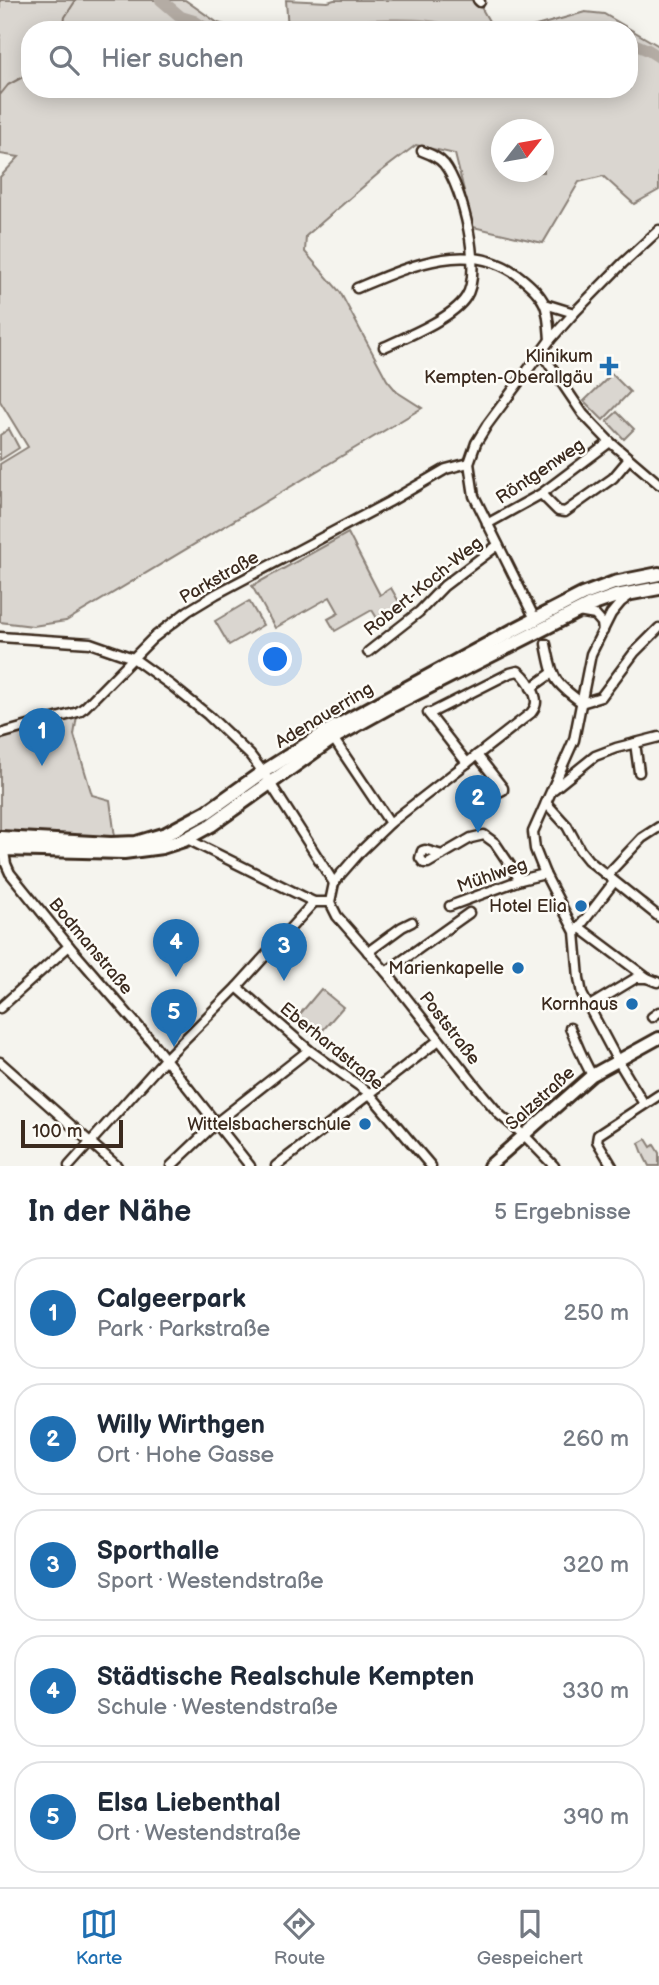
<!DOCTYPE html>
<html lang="de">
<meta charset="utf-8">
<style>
:root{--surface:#fff;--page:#f6f6f7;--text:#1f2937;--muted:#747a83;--line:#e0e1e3;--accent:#1f6fb2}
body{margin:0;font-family:"Balsamiq Sans",sans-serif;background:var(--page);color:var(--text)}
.compass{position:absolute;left:491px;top:119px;width:63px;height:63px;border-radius:50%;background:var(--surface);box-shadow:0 4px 18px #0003;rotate:59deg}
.scale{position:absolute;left:21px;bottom:18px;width:102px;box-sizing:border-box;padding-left:7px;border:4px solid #3b2a1e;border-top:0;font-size:19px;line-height:24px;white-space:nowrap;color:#3b2a1e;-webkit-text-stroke:5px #fdfcf7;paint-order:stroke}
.you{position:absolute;left:276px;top:660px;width:24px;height:24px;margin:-18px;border:5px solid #fff;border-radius:50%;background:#1a73e8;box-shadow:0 0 0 10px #1a73e833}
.badge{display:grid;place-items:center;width:46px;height:46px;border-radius:50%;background:var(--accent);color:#fff;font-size:23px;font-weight:700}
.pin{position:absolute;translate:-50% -58px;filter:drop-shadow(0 2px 4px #0008)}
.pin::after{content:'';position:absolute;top:37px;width:24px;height:21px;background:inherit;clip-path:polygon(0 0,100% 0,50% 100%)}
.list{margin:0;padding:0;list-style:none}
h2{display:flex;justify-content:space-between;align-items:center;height:91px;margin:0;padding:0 28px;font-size:30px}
h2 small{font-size:23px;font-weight:400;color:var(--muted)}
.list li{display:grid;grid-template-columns:46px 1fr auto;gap:21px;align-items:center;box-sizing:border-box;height:112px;margin:0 14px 14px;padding:0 14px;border:2px solid var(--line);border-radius:28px}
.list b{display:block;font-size:26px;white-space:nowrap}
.list p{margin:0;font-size:23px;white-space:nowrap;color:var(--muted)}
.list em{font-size:23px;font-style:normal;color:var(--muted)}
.icon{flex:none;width:38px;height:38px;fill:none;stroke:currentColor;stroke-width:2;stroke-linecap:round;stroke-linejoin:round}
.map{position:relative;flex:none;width:659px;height:1166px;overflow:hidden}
.search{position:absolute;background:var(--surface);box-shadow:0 4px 18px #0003;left:21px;right:21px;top:21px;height:77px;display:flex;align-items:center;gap:18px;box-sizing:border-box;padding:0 24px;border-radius:28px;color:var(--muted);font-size:26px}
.sheet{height:721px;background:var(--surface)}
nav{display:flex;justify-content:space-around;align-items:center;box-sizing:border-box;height:98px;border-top:2px solid var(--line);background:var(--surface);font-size:19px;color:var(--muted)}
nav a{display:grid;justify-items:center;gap:4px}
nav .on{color:var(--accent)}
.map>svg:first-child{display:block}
.green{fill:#dad6d0;stroke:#8a8077;stroke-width:2;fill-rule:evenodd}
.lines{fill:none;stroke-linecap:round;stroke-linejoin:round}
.stream{stroke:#84786e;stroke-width:2}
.river{stroke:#b4aca4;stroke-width:12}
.street-casing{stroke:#3b2a1e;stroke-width:13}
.secondary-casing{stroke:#3b2a1e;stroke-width:16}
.primary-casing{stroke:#3b2a1e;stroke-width:18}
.street{stroke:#fdfcf7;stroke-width:8}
.secondary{stroke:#fdfcf7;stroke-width:10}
.primary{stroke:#fdfcf7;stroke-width:12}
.poi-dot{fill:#1f6fb2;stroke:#fdfcf7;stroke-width:2.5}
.labels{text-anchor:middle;stroke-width:5;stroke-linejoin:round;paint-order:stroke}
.poi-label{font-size:18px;fill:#3b2a1e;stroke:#fdfcf7;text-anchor:end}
.street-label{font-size:18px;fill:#3b2a1e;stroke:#fdfcf7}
</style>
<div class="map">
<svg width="659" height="1166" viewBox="0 0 659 1166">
<rect width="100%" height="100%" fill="#f5f4ee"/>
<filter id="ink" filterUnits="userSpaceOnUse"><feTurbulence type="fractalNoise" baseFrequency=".0143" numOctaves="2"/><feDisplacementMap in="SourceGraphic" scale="14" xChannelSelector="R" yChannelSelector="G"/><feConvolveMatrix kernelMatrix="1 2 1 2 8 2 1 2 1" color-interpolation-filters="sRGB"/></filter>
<g filter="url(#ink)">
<g class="green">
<path d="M0,0h185l33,23 24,7h-212v59h599v-59h-107l63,-18 19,2 55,32v144l-25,14 -31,-28 -24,6 -36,61 -70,-16 -18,-73 -39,-9 -37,28 -73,63 -1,16 35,40 47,88 10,12 25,16 -356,213 -33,5 -33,-4v-158l28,-17 -28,-46v-224l19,-20 -19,-3zM502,130h42v42h-42z"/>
<polygon points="286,0 328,2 334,0 477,0 494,30 288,30"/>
<polygon points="612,374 630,392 603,420 584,401"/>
<polygon points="617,412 634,429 624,439 607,421"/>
<polygon points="9,429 19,448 0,460 0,435"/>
<polygon points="348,533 380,595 391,588 403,609 380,623 372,610 335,631 328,619 339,613 330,597 275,628 252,586"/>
<polygon points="249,601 263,625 229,645 215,621"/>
<polygon points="77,716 74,735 92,795 110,800 115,837 0,832 0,736"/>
<polygon points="321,989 343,1007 316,1038 295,1020"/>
<polygon points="646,1139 651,1147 654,1145 659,1153 659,1166 649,1166 644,1156 639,1143"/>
</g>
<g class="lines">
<g class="stream">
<polyline points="63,30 65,17 76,0"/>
<polyline points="0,95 8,85 30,73"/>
</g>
<g class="river">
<polyline points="161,0 181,17 194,21 208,30"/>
<path d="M338,30c21,-7 88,-9 108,0"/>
<polyline points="629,42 648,50 659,57"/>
</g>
<g class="street-casing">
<g id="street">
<polyline points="478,0 480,2"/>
<path d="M357,288c50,-21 112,-50 162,-12 9,7 20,16 25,27 5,10 5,26 6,37"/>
<polyline points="545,304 574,313"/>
<path d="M384,347c22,-10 69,-29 82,-50 17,-25 -3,-109 -22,-133 -6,-7 -14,-10 -22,-13"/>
<polyline points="541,352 583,414 610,442 659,484"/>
<polyline points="541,494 558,511 565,512 613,478 629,459"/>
<polyline points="487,524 541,494 610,442"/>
<polyline points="629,596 621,602 611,614 591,654 574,740 533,832 535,849 545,874 575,932 579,978 582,994 614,1054 644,1104"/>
<polyline points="578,612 595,615 602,623 603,631"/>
<polyline points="536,621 474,496 469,463 476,443 487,425 550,340 574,313 623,263 659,230"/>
<polyline points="0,637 90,643 133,658 172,686 208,715 250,755 263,772 334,883"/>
<path d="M546,644c7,34 6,37 35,58"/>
<polyline points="368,652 419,612 444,586 498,545"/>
<polyline points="531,688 552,673"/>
<polyline points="581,703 601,697 634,653 659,628"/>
<polyline points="428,713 467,763"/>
<polyline points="0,734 78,712 85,707 153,638 188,611 216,594 389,502 446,469 469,463"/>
<polyline points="333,738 390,823"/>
<polyline points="635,743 639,772"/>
<polyline points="477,755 503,788 503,790 499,792"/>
<polyline points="554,789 595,756 616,748 659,737"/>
<polyline points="546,803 567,826 580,850 588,860 659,917"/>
<polyline points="187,839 314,902 330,902"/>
<polyline points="3,846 6,864 10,873 69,946 151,1041 250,1166"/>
<polyline points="442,855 425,850 422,851 420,858 424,863 428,863 471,838 484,835 495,843 520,880"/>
<polyline points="607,875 642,838 659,827"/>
<path d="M330,902l4,-19 6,-8 21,-24 29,-28 141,-110c3,-4 5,-6 5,-11 0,-10 -10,-26 -18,-31l-8,2 -81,41"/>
<polyline points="330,902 337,916 386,972 478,1089 500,1115 525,1136 554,1166"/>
<polyline points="450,906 520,880 545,874"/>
<polyline points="579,927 647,978"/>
<polyline points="577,930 614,882"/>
<polyline points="368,952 402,927 412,922"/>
<polyline points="386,972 469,913"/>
<polyline points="237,987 309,1050 369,1093 431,1166"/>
<polyline points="588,1007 636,978 647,978 657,982"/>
<polyline points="0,1008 69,946"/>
<polyline points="652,1017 659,1012"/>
<path d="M570,1028c7,16 13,32 22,47"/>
<polyline points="0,1062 117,1166"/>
<polyline points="69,1166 165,1059 237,987 314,902"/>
<polyline points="171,1166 216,1123 309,1050"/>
<polyline points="276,1166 439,1040"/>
<polyline points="612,1166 597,1141 598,1135 659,1095"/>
</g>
</g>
<g class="secondary-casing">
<polyline id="secondary" points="489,1166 592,1075 659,1038"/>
</g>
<g class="primary-casing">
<g id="primary">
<polyline points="0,838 111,844 136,843 166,834 207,812 263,772 328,731 516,629 582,595 614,583 659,574"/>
<polyline points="0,849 124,852 162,847 184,840 211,825 333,738 389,707 588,606 616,596 659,588"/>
</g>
</g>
<use href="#street" class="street"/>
<use href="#secondary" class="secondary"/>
<use href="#primary" class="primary"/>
</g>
</g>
<g class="poi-dot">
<path d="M605.5 355.5h7v7h7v7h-7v7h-7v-7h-7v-7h7z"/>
<circle cx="581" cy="906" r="7"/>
<circle cx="518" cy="968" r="7"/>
<circle cx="632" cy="1004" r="7"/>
<circle cx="365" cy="1124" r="7"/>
</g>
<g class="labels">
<g class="poi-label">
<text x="593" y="362">Klinikum<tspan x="593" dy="21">Kempten-Oberallgäu</tspan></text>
<text x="567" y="912">Hotel Elia</text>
<text x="504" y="974">Marienkapelle</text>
<text x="618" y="1010">Kornhaus</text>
<text x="351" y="1130">Wittelsbacherschule</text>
</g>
<g class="street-label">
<text transform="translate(540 471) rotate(-34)" y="6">Röntgenweg</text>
<text transform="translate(219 577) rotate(-30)" y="6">Parkstraße</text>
<text transform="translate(423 586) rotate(-39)" y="6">Robert-Koch-Weg</text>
<text transform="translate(324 715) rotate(-31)" y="6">Adenauerring</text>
<text transform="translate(492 875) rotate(-19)" y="6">Mühlweg</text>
<text transform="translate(91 946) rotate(50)" y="6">Bodmanstraße</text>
<text transform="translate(450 1028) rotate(52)" y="6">Poststraße</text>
<text transform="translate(332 1046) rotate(39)" y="6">Eberhardstraße</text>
<text transform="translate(540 1098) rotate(-42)" y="6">Salzstraße</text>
</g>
</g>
</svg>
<svg class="compass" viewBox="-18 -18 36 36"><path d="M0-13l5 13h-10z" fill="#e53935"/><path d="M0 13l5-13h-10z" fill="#747a83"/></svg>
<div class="scale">100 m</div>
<div class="you"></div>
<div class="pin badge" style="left:42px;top:766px">1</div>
<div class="pin badge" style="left:478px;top:833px">2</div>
<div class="pin badge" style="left:284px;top:981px">3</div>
<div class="pin badge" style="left:176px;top:977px">4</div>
<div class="pin badge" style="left:174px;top:1047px">5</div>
<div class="search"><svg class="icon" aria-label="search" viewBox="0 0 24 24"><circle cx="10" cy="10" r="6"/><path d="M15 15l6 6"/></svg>Hier suchen</div>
</div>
<section class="sheet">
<h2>In der Nähe<small>5 Ergebnisse</small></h2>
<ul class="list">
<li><span class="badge">1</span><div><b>Calgeerpark</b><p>Park · Parkstraße</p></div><em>250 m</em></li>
<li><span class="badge">2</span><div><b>Willy Wirthgen</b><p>Ort · Hohe Gasse</p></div><em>260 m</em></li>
<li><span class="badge">3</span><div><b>Sporthalle</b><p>Sport · Westendstraße</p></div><em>320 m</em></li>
<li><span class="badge">4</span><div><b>Städtische Realschule Kempten</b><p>Schule · Westendstraße</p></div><em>330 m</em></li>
<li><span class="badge">5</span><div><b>Elsa Liebenthal</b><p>Ort · Westendstraße</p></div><em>390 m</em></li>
</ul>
</section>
<nav>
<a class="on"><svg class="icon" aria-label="map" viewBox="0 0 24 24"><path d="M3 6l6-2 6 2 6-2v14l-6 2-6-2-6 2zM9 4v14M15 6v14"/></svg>Karte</a>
<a><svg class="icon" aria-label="directions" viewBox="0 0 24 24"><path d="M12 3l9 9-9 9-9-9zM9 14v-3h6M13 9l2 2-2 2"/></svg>Route</a>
<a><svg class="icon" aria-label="saved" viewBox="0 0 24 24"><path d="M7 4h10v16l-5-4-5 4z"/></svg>Gespeichert</a>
</nav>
